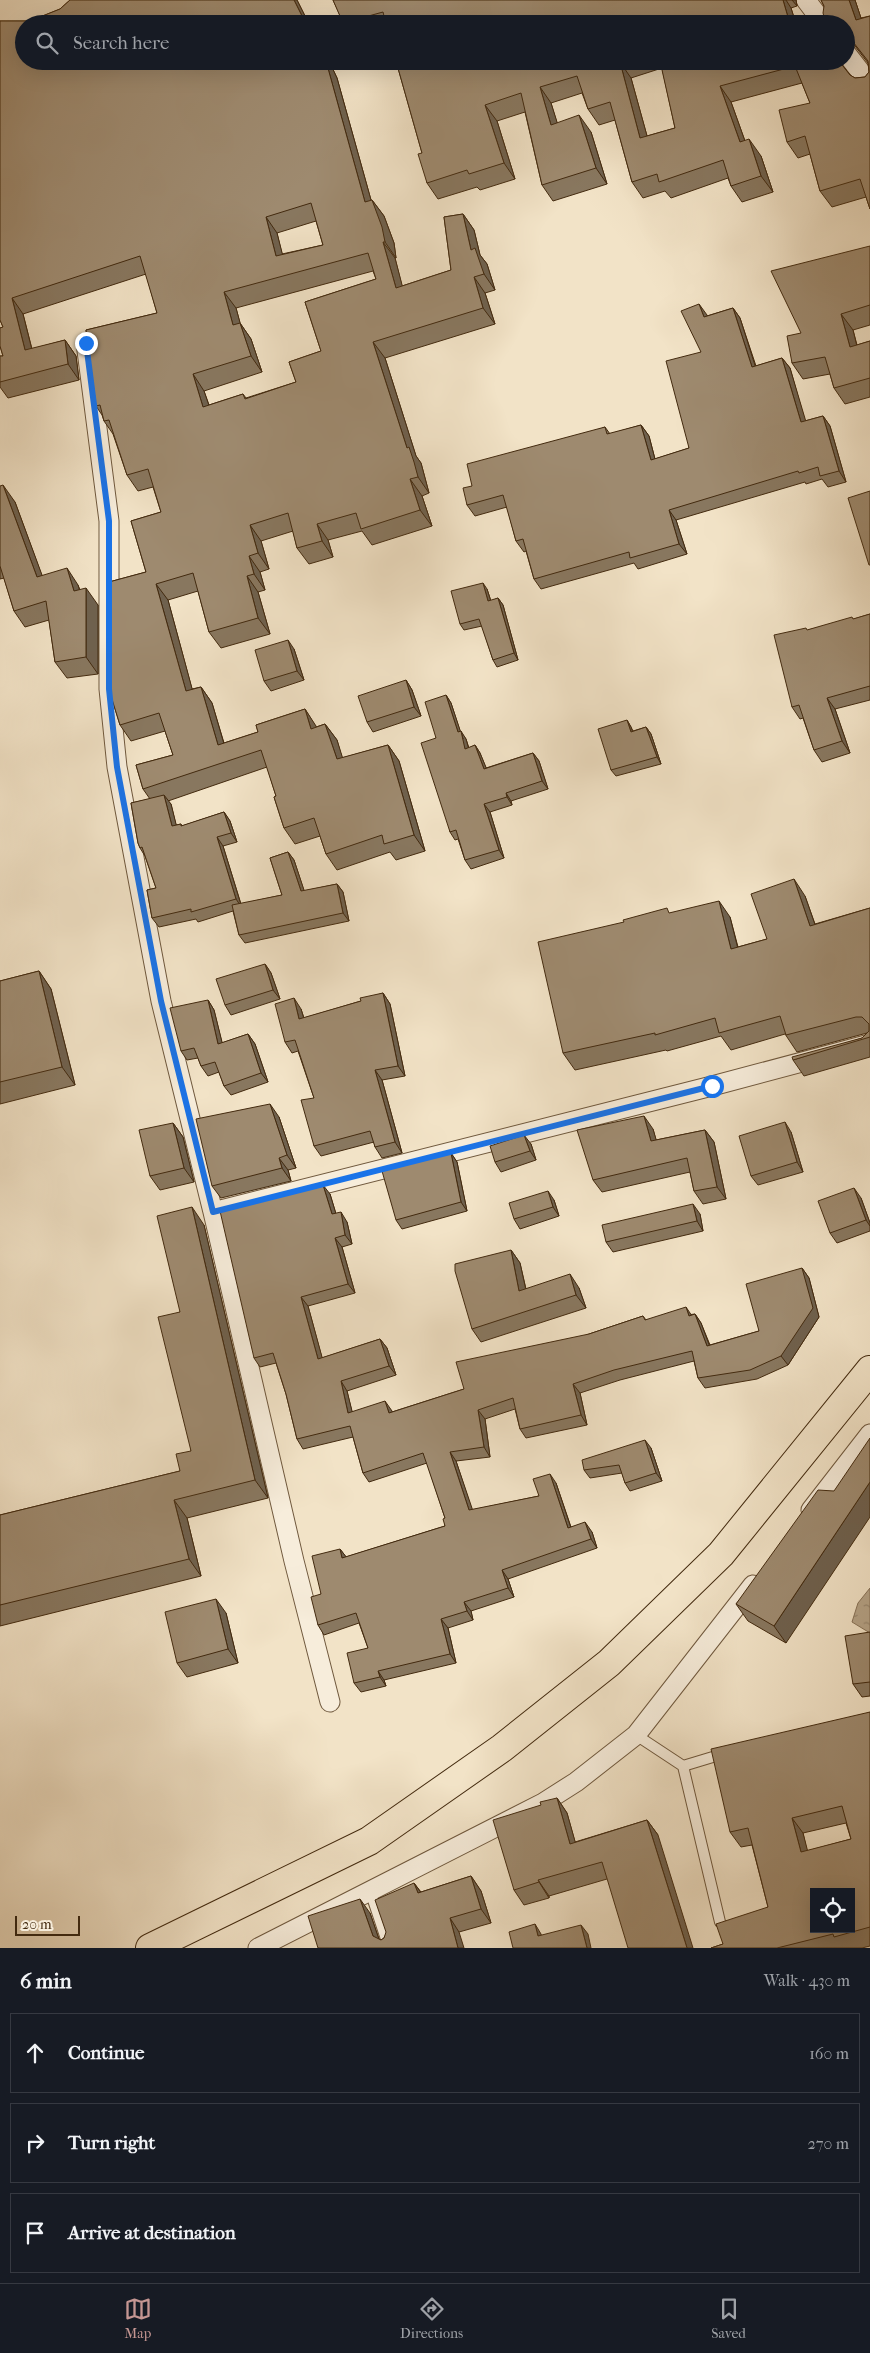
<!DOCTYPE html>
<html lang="en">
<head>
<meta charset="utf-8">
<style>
  :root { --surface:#171b24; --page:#20242c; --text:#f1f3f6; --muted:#9ea1a6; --line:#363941; --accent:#c59692 }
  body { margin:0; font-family:"IM FELL French Canon",serif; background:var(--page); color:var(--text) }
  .controls { position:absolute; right:15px; bottom:15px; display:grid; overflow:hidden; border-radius:0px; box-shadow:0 5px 20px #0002 }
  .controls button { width:45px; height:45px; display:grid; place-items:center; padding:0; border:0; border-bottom:1px solid var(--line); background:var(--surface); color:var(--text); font:25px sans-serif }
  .scale { position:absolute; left:15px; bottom:12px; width:65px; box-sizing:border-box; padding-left:5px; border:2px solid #432a0f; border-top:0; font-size:14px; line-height:18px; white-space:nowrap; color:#432a0f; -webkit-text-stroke:4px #f7eddb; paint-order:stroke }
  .stop { position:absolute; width:15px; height:15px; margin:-11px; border:4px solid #1a73e8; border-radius:50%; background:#fff }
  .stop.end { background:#1a73e8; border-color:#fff; box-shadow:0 1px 5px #0008 }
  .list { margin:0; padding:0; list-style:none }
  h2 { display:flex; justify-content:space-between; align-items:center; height:65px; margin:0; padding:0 20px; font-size:21px }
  h2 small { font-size:16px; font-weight:400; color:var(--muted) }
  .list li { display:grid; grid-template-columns:32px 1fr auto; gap:15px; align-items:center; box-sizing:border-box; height:80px; margin:0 10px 10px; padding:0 10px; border:1px solid var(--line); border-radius:0px }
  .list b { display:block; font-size:19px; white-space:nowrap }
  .list em { font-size:16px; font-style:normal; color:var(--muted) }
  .icon { flex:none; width:28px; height:28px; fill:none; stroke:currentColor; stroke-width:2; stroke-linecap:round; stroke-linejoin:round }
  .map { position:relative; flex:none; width:870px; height:1948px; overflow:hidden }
  .search { position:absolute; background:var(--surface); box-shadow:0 5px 20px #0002; left:15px; right:15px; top:15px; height:55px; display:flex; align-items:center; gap:12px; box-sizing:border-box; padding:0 18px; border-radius:28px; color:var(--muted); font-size:19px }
  .sheet { height:335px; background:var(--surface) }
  nav { display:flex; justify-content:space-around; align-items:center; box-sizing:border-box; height:70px; border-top:1px solid var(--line); background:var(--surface); font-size:14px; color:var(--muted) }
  nav a { display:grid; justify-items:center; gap:2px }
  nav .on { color:var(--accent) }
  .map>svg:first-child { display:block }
  .water { fill:url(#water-ripples); stroke:#887358 }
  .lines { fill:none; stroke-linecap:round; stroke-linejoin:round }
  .service-casing { stroke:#6f583d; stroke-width:12 }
  .minor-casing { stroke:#6f583d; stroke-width:21 }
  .primary-casing { stroke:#432a0f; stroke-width:30 }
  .service { stroke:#f7eddb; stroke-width:10 }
  .minor { stroke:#f7eddb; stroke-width:19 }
  .primary { stroke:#f2e3c7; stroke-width:28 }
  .wall { fill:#88775f; stroke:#432a0f; fill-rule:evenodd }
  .shaded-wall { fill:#6f614e; stroke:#432a0f }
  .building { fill:#9e8a6f; stroke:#432a0f; fill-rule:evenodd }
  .route { stroke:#1a73e8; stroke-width:6 }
</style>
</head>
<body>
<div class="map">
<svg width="870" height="1948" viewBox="0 0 870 1948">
  <defs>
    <pattern id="water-ripples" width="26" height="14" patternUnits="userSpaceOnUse" patternTransform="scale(1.25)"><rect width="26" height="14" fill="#b6a488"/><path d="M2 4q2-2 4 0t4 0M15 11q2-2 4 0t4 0" fill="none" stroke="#96866e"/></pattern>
  </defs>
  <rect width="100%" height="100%" fill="#f2e3c7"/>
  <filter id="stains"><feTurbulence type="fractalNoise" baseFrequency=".004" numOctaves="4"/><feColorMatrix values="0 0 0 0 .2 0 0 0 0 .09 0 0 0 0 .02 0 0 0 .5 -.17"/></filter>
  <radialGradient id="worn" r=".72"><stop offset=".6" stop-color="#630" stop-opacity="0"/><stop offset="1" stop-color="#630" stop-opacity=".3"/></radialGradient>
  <!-- water -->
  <path class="water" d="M870,1588V1633L852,1622L858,1603Z"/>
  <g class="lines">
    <!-- service casing -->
    <g class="service-casing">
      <path id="service" d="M636,1735L683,1766L726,1753
        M683,1766L720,1922
        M370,1891L389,1948"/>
    </g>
    <!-- minor casing -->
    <g class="minor-casing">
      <path id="minor" d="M806,0L824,24
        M846,53L870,84
        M86,343L109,521V689L117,767L161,1001L213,1212L294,1561L330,1702
        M213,1212L712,1086L870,1044
        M811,1510L870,1434
        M258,1948L543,1803L576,1782L636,1735L753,1585"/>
    </g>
    <!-- primary casing -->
    <g class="primary-casing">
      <path id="primary" d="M150,1948L369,1841L502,1748L609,1663L721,1554L870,1370"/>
    </g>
    <!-- service -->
    <use href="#service" class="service"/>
    <!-- minor -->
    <use href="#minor" class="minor"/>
    <!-- primary -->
    <use href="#primary" class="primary"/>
  </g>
  <!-- wall -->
  <path class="wall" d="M70,0H297L309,24H24V61H329L337,78L371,200H372L384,216L394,243L396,258H395L402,286L451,270L444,217L463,214L474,230L480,255L487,264L495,290L485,293L495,324L385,358L416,456L421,463L429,493L422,496L432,526L372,545L362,531L328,540L333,557L309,564L297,548L293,531L261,541L269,569L260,572L265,590L258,592L270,634L221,648L209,632L198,591L168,600L192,689L201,687L212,703L224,743L258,732L256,725L305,709L316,727L325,724L337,740L342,758L388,745L399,761L425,851L396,860L390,852L337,870L326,854L320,836L295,844L284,828L274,797L276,796L267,767L168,801L171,804L176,825L181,824L182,826L224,812L230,821L237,842L223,846L241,904L282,895L270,858L288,852L294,860L304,891L337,884L343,892L349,921L245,943L239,935L233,911L198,922L196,919L159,927L152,918L147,890L156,888L145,856L140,848L138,843L131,803L150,799L143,789L136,765L173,755L165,731L131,741L120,725L111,696L109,672V582L146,572L131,521L161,512L153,487L138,491L127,475L113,434L104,421L102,415L96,406L86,330L157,313L146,274L23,314L32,349L65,340L76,356L79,380L8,398L0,387V356H3L0,346V328L3,327L0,320V21H30L60,9ZM316,221L323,245L282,254L277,233ZM373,271L376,279L305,302L321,351L289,362L296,382L246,398L243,394L209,405L204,391L262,372L251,339L240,323L236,308Z
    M333,0H796L797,6L791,8L796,24H344Z
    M821,0H855L861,18L870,16V209L866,197L832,207L820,191L810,154L798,158L787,142L810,103L802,83L731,102L745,141L761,156L773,192L742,202L731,186L728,178L671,198L665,191L643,198L632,182L615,120L599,125L588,109L582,93L551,103L557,123L591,132L607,184L553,201L542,185L525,112L497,121L515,179L480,190L477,187L438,199L427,183L422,153L396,61H839L850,75L855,78L865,77L869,72L868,63L855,46L846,42V24L824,6ZM662,68L675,128L647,136L631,78Z
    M870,246V325L853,330L857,345L870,341V397L845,404L834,388L830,374L803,379L792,363L801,333Z
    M733,308L740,318L756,366L782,358L790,368L805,421L823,416L830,426L846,482L828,487L822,479L806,484L805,482L676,520L687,554L638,569L634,563L541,589L534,579L526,551L524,552L516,541L507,507L475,516L467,505L472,486L605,427L610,434L641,425L649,436L655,459L689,448L701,352L707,315V316Z
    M0,486L15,502L42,576L78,585L80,590L98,605V674L67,678L55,662L49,620L25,627L14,611L4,578L0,579Z
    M487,589L491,601L498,598L503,605L518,660L497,667L493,660L482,626L464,630L460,624Z
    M870,614V700L835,709L850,753L822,762L814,750L803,718L800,719L792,707L808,630L854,619Z
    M294,649L304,680L271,691L264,681Z
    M406,680L412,690L421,716L373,732L367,722Z
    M446,695L451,703L460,731L466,739L469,748L475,745L480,753L486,768L533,753L539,761L548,789L511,801L512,805L490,812L504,858L471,869L465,860L458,839L455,840L450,832L436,738Z
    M627,720L631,727L633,731L646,727L651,734L661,764L616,776L611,770Z
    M805,896L815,924L870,908V1057L804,1076L793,1060L862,1038L867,1033L797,1052L785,1034L731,1050L721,1036L667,1051L666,1050L575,1070L563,1053L671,913L730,917L738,947L767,939Z
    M265,964L271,973L280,999L231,1015L225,1005Z
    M39,971L51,989L75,1085L0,1104V981Z
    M383,993L390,1004L405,1076L382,1080L402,1153L382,1158L375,1147L374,1142L321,1156L314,1146V1098L298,1051L292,1053L285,1042L301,1009L304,1018L361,1001Z
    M208,1000L214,1010L222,1043L248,1034L255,1044L268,1082L231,1095L224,1086L219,1072L208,1076L201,1066L198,1058L187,1060L181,1051Z
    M279,1117L296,1168L288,1170L291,1181L221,1198L212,1186Z
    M173,1123L183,1137L194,1182L160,1190L150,1176Z
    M653,1129L656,1140L705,1130L714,1142L726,1199L703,1204L694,1191L690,1172L602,1192L593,1180Z
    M791,1132L803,1172L758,1185L751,1176Z
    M531,1144L536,1160L501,1172L495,1162Z
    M451,1153L457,1162L467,1211L402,1229L396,1220Z
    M330,1194L336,1214L347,1222L352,1244L342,1247L355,1293L308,1306L322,1358L380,1339L387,1348L396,1375L347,1391L352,1412L392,1411V1412L464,1389L589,1334L643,1316L646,1320L695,1314L701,1323L710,1345L759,1331L802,1268L809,1278L819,1317L788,1365L757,1379L705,1388L698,1378L694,1361L620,1380L580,1393L587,1425L526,1438L520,1429L515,1409L485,1419L490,1457L456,1461L472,1510L539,1496L556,1483L571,1527L592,1532L597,1548L508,1579L514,1597L471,1611L473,1620L448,1628L456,1663L384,1680L386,1686L361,1692L354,1683L368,1648L359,1623L324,1635L318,1625L321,1594L340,1549L346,1557L445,1526V1518L427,1463L369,1482L363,1473L353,1437L303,1449L297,1439L286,1394L276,1363L260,1367L254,1358Z
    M861,1198L870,1223V1231L837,1243L830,1233Z
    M554,1200L559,1216L520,1229L514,1219Z
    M700,1214L703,1231L613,1252L606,1242Z
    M204,1225L268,1498L187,1518L201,1576L0,1626V1515L180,1471L191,1451L180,1312Z
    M511,1250L520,1263L526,1289L579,1288L586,1308L481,1342L472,1329Z
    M651,1448L662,1481L630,1491L625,1483L622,1473L590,1478L584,1470Z
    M834,1491L786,1643L748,1621L736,1604Z
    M226,1613L238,1663L187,1677L177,1663Z
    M870,1632V1696L862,1697L853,1684Z
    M870,1712V1946L862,1948H711L723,1944L768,1907L752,1845L741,1847L730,1832ZM846,1823L851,1839L807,1851L803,1833Z
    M557,1798L567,1813L575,1842L647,1820L658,1835L607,1879L549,1896V1898L524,1905L514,1890L541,1805Z
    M471,1876L481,1891L491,1923L459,1932L318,1948L370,1913L379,1939L381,1940L384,1938L414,1883L421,1892Z"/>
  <!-- shaded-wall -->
  <path class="shaded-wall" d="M294,0H297L309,24H306Z
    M783,0H786L791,8L796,24H790Z
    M792,0H796L797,6Z
    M849,0H855L867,36L856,20Z
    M326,61H329L337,78L376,218L365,202Z
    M620,62L631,78L652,154L640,138Z
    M720,86L731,102L751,158L740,142Z
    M540,87L551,103L563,141L551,125Z
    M485,105L497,121L515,179L504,163Z
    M579,115L591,132L607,184L596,168Z
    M749,139L761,156L773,192L761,176Z
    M372,200L384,216L394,243L396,258L385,242Z
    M463,214L474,230L480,255L487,264L495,290L484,274L471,250Z
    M266,217L277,233L287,272L276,256Z
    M383,242L395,258L407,304L396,288Z
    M474,277L485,293L495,324L483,308Z
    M224,292L236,308L245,341L233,325Z
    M12,298L23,314L36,366L25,350Z
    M699,304L707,315L711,328L704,317Z
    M733,308L740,318L759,378L752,367Z
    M841,314L853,330L861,363L850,347Z
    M240,323L251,339L262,372L251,356Z
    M65,340L76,356L79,380L68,364Z
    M373,342L385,358L416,456L421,463L429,493L418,477L407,448Z
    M782,358L790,368L809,432L801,422Z
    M193,374L204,391L215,423L203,407Z
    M823,416L830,426L846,482L839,471Z
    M641,425L649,436L658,471L651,460Z
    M410,479L422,496L432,526L420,510Z
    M3,485L15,502L49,594L37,577Z
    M669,510L676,520L687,554L679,544Z
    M317,524L328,540L333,557L322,541Z
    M250,525L261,541L269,569L258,553Z
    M249,556L260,572L265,590L254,574Z
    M67,568L78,585L85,608L74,591Z
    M247,576L258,592L270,634L258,618Z
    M483,583L487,589L493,608L488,601Z
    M156,584L168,600L197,707L186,691Z
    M86,588L98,605V674L86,657Z
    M498,598L503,605L518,660L514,653Z
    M288,640L294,649L304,680L297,671Z
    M406,680L412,690L421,716L414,707Z
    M201,687L212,703L229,761L218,745Z
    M446,695L451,703L463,739L461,731L466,739L471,757L465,749L458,732Z
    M827,698L835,709L850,753L842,741Z
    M305,709L316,726L322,745L311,729Z
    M627,720L631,727L635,739L631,732Z
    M325,724L337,740L348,775L337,759Z
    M646,727L651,734L661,764L657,757Z
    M388,745L399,761L425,851L414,835Z
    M475,745L480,753L490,777L484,769Z
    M533,753L539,761L548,789L542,781Z
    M506,793L511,801L512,805L507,797Z
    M164,795L171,804L179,836L172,826Z
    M484,804L490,812L504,858L499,850Z
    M224,812L230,821L237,842L231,833Z
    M217,837L223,846L242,908L236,899Z
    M288,852L294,860L307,899L301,891Z
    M794,879L805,896L821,942L810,926Z
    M337,884L343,892L349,921L343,913Z
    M719,901L730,917L742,965L731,949Z
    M265,964L271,973L280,999L273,990Z
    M39,971L51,989L75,1085L62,1067Z
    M383,993L390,1004L405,1076L398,1066Z
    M294,998L301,1009L307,1029L299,1019Z
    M208,1000L214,1010L225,1054L218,1044Z
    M248,1034L255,1044L268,1082L261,1073Z
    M375,1070L382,1080L402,1153L395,1142Z
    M270,1104L279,1117L296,1168L287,1155Z
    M644,1116L653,1129L660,1153L651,1141Z
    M785,1122L791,1132L803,1172L797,1162Z
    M173,1123L183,1137L194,1182L184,1168Z
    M705,1130L714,1142L726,1199L717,1187Z
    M524,1135L531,1144L536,1160L530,1151Z
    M451,1153L457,1162L467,1211L461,1202Z
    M279,1158L288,1170L291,1181L282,1168Z
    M323,1185L330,1194L339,1224L332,1214Z
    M854,1188L861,1198L870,1223V1226L866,1220Z
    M548,1191L554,1200L559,1216L553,1207Z
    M693,1204L700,1214L703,1231L697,1221Z
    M192,1207L204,1225L268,1498L255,1480Z
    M341,1212L347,1222L352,1244L345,1235Z
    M335,1238L342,1247L355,1293L348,1284Z
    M511,1250L520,1263L529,1304L519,1291Z
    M802,1268L809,1278L819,1317L788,1365L781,1356Z
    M570,1274L579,1288L586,1308L576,1295Z
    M301,1297L308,1306L325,1368L318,1359Z
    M686,1307L692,1316H689Z
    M695,1314L701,1323L713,1355L707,1346Z
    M380,1339L387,1348L396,1375L389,1366Z
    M341,1381L347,1391L355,1423L348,1413Z
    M573,1384L580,1393L587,1425L581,1415Z
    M385,1401L392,1411L395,1422L389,1413Z
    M478,1410L485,1419L490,1457L484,1447Z
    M645,1440L651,1448L662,1481L656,1473Z
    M450,1452L456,1461L476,1520L469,1510Z
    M550,1474L556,1483L574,1537L568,1528Z
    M870,1482V1517L786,1643L774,1626Z
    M174,1500L187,1518L201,1576L189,1559Z
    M585,1522L592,1532L597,1548L591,1539Z
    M340,1549L347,1558H342Z
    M502,1570L508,1579L514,1597L508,1588Z
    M216,1599L226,1613L238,1663L228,1649Z
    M464,1602L471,1611L473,1620L467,1611Z
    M441,1619L448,1628L456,1663L450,1654Z
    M378,1671L384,1680L386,1686L380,1677Z
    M557,1798L567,1813L580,1859L570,1844Z
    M792,1818L803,1833L812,1868L801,1852Z
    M647,1820L658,1835L693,1948H687Z
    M471,1876L481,1891L491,1923L481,1909Z
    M538,1880L549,1896V1898L539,1882Z
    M414,1883L424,1897L418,1893Z
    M360,1899L370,1913L382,1948L373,1936Z
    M450,1918L459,1932L464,1948H458Z
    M535,1924L541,1934L545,1946L538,1936Z
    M581,1925L588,1934L591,1948H587Z"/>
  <!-- building -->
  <path class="building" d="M70,0H294L306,24H24V61H326L365,202L372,200L382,227L385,242H383L396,288L451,270L444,217L463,214L471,250L475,248L484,274L474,277L483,308L373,342L407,448L409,447L414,462L418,477L410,479L420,510L361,529L356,513L317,524L322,541L297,548L288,513L250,525L258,553L249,556L254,574L247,576L258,618L209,632L193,573L156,584L186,691L201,687L218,745L258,732L256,725L305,709L311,729L325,724L337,759L388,745L414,835L384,844L382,835L326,854L314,818L284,828L274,797L276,796L261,750L143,789L136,765L173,755L159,713L120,725L111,696L109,672V582L146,572L131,521L161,512L148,469L127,475L109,420L104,421L100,405L96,406L86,330L157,313L140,256L12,298L25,350L65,340L68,364L0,382V356H3L0,346V328L3,327L0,320V21H30L60,9ZM311,203L323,245L276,256L266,217ZM368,253L376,279L305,302L321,351L289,362L296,382L245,399L243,394L203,407L193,374L251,356L240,323L233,325L224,292Z
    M333,0H783L790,24H386L383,12L343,23Z
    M821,0H849L856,20L870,16V209L860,179L820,191L805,136L787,142L779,110L810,103L795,66L720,86L740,142L749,139L761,176L731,186L723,160L659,182L657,174L632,182L610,102L588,109L577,76L540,87L551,125L579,115L596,168L542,185L521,93L485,105L504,163L469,174L467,170L427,183L418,154L422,153L396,61H621L620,62L640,138L675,128L660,61H839L850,75L855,78L865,77L869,72L868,61L846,33V24H826L823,13L824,6Z
    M870,246V305L841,314L850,347L870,341V378L834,388L825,357L792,363L787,336L801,333L771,271Z
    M699,304L704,317L733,308L752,367L782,358L801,422L823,416L839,471L820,476L818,467L799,473L798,471L669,510L679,544L630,558L629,552L534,579L523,539L516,541L503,495L467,505L463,488L472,486L467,464L605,427L607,434L641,425L651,460L689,448L666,361L701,352L681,311Z
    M3,485L37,577L67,568L74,591L86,588V657L55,662L46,601L14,611L0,566V486Z
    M870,491V565H869L848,498Z
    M483,583L488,601L498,598L514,653L493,660L479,619L460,624L451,591Z
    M870,614V686L827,698L842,741L814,750L799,705L792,707L774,635L806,628L807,630L852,617L853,619Z
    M288,640L297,671L264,681L255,650Z
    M406,680L414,707L367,722L358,696Z
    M446,695L458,732L461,731L465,749L475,745L484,769L533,753L542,781L506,793L507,797L484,804L499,850L465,860L456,830L450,832L421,743L436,738L425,702Z
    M627,720L631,732L646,727L657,757L611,770L598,729Z
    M164,795L172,826L181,824V826L224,812L231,833L217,837L236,899L191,912V909L152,918L147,890L156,888L142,847L140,848L138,843L131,803Z
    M288,852L301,891L337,884L343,913L239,935L232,905L282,895L270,858Z
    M794,879L810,926L870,908V1037L793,1060L792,1057L862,1038L869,1031V1024L862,1017H856L786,1035L780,1016L719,1033L715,1018L655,1035V1033L563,1053L538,942L624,922L623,920L667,908L669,913L719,901L731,949L767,939L751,894Z
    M265,964L273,990L225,1005L216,979Z
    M39,971L62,1067L0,1082V981Z
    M383,993L398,1066L375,1070L395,1142L375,1147L370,1131L314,1146L301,1100L314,1098L295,1040L285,1042L275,1004L294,998L299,1019L361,1001L360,998Z
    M208,1000L218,1044L248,1034L261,1073L224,1086L215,1062L201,1066L194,1048L181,1051L170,1008Z
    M270,1104L287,1155L279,1158L282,1168L212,1186L196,1119Z
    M644,1116L651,1141L705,1130L717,1187L694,1191L687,1158L593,1180L577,1130Z
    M785,1122L797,1162L751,1176L739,1136Z
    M173,1123L184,1168L150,1176L139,1130Z
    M524,1135L530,1151L495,1162L490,1146Z
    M451,1153L461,1202L396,1220L382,1171Z
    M323,1185L332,1214L341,1212L345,1235L335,1238L348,1284L301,1297L318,1359L380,1339L389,1366L341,1381L348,1413L385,1401L389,1413L464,1389L456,1362L589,1334L643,1316L645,1320L686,1307L689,1316L695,1314L707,1346L759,1331L746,1284L802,1268L813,1308L781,1356L750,1370L698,1378L692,1351L614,1370L573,1384L581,1415L520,1429L513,1398L478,1410L484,1447L450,1452L469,1510L539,1496L533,1479L550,1474L568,1528L585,1522L591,1539L502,1570L508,1588L464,1602L467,1611L441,1619L450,1654L378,1671L380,1677L354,1683L347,1653L368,1648L356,1613L318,1625L311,1597L321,1594L312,1556L340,1549L342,1558L445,1526L443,1519L445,1518L423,1453L363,1473L350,1426L297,1439L286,1394L273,1353L254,1358L220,1211Z
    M854,1188L866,1220L830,1233L818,1201Z
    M548,1191L553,1207L514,1219L509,1203Z
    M693,1204L697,1221L606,1242L602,1225Z
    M192,1207L255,1480L174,1500L189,1559L0,1605V1515L180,1471L176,1454L191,1451L158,1317L180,1312L157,1216Z
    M511,1250L519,1291L570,1274L576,1295L472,1329L455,1271V1264Z
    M870,1438V1482L774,1626L736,1604L818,1490L834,1491Z
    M645,1440L656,1473L625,1483L619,1465L584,1470L582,1460Z
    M216,1599L228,1649L177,1663L165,1612Z
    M870,1632V1682L853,1684L845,1636Z
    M870,1712V1927L834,1937L833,1934L777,1948H711L723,1944L716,1924L768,1907L748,1828L730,1832L711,1749ZM842,1806L851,1839L801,1852L792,1818ZM814,1892H851V1929H814Z
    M557,1798L570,1844L647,1820L687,1948H628L602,1862L538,1880L539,1882L514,1890L493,1820L541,1805L540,1802Z
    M471,1876L481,1909L450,1918L458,1948H318L308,1916L360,1899L373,1936L381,1940L384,1938L386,1932L375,1900L414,1883L418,1893Z
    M535,1924L538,1936L581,1925L587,1948H513L509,1932Z"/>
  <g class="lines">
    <!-- route -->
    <path class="route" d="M86,343L109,521V689L117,767L161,1001L213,1212L712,1086"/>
  </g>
  <rect width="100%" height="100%" filter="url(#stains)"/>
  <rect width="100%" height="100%" fill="url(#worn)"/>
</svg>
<div class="controls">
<button><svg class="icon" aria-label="locate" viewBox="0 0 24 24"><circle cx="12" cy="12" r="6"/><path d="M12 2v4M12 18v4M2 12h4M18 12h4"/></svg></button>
</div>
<div class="scale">20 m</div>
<div class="stop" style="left:712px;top:1086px"></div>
<div class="stop end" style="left:86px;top:343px"></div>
<div class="search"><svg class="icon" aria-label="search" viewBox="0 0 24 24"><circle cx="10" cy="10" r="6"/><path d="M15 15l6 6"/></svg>Search here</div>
</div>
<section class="sheet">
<h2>6 min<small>Walk · 430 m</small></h2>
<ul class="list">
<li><svg class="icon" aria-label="ahead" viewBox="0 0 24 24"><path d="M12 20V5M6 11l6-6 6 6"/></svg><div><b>Continue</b></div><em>160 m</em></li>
<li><svg class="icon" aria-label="right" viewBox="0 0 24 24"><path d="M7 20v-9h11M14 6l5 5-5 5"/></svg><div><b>Turn right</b></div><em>270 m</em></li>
<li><svg class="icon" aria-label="arrive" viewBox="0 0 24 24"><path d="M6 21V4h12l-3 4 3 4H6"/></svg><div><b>Arrive at destination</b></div></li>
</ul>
</section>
<nav>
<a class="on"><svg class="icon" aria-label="map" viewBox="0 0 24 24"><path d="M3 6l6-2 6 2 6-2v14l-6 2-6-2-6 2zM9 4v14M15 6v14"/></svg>Map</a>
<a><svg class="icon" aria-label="directions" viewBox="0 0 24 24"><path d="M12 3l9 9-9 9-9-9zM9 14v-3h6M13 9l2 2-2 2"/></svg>Directions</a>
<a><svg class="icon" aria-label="saved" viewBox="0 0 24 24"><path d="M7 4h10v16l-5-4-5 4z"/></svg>Saved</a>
</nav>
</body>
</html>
